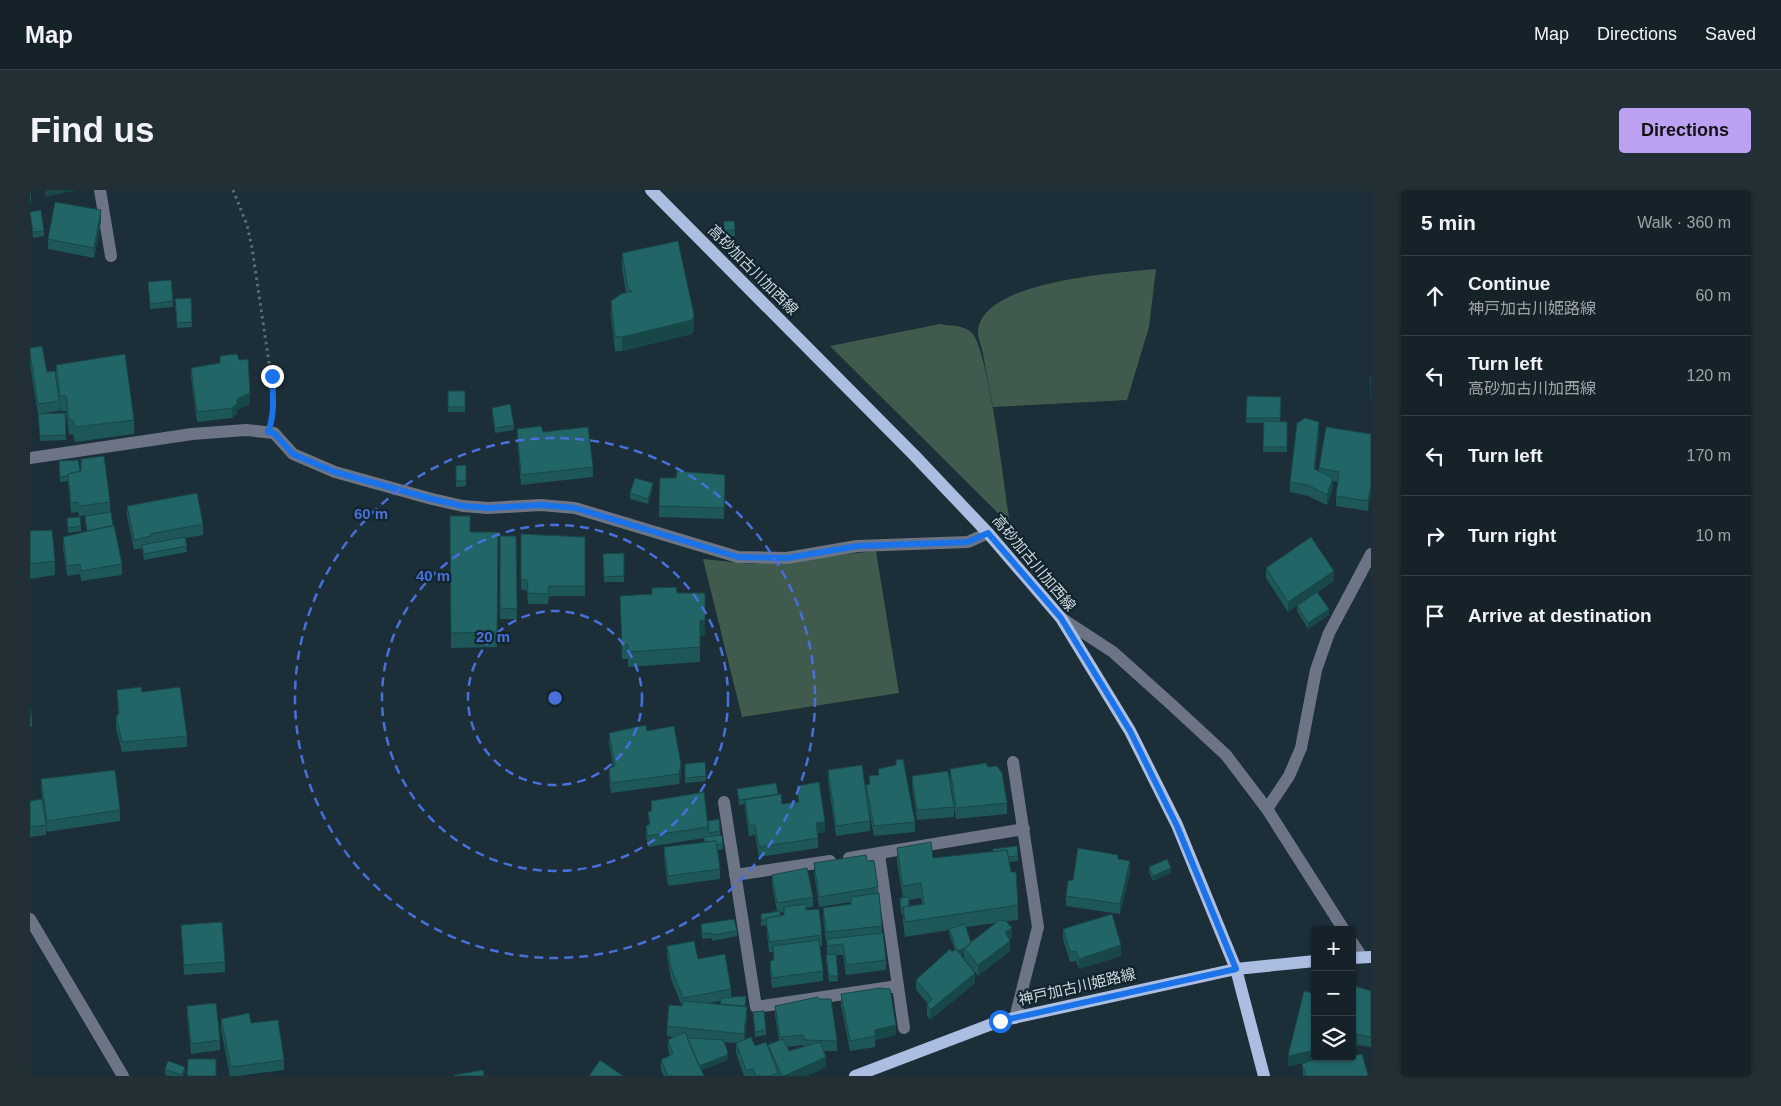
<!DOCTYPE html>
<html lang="en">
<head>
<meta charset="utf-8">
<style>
  :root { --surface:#152229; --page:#222f35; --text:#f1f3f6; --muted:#9da4a8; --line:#343f46; --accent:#bca0f2 }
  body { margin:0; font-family:Arial,"Noto Sans JP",sans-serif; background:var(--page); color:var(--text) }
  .controls { position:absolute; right:15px; bottom:15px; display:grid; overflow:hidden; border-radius:5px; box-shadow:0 1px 4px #0004 }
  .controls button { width:45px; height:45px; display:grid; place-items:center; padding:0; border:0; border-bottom:1px solid var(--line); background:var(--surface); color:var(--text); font:25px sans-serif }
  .stop { position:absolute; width:15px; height:15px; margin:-11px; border:4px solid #1a73e8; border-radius:50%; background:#fff }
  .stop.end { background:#1a73e8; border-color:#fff; box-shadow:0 1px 5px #0008 }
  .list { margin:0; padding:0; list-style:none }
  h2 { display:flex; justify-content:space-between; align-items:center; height:65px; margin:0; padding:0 20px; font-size:21px }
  h2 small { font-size:16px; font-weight:400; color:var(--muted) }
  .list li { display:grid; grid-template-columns:32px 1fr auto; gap:15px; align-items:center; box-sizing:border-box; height:80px; padding:0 20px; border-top:1px solid var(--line) }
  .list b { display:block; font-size:19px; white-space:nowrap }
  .list p { margin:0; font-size:16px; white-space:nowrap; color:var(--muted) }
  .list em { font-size:16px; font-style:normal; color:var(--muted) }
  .icon { flex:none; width:28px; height:28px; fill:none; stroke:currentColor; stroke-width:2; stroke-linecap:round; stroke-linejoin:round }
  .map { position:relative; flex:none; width:1341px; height:886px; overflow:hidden; border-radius:5px }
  header { display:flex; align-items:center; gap:30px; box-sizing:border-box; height:70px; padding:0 25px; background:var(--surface); border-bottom:1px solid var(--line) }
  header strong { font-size:24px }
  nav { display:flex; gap:28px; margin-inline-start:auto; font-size:18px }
  .intro { display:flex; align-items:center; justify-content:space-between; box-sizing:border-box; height:120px; padding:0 30px }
  h1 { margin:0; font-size:35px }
  .button { padding:12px 22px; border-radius:5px; background:var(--accent); color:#111; font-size:18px; font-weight:700 }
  main { display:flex; gap:30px; padding:0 30px }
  aside { flex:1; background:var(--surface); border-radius:5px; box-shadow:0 1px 4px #0004 }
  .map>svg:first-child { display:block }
  .green { fill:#405b4d }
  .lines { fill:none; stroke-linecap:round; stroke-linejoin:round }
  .path { stroke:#5d6d75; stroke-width:3; stroke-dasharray:2.5 4; stroke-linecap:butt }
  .minor { stroke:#6c7486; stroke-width:12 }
  .major { stroke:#acbde2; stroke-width:12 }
  .wall { fill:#1d5758; fill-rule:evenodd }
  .shaded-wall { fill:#184747 }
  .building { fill:#226566; stroke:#184747 }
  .route { stroke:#1a73e8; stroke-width:6 }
  .ring { fill:none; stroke:#4970da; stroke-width:2.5; stroke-dasharray:9 6 }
  .labels { text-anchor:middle; stroke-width:4.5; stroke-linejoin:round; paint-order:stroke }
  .street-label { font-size:15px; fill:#cdd8de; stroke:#12242d }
  .centre { fill:#4970da; stroke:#12242d; stroke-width:2.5 }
  .ring-label { font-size:15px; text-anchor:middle; font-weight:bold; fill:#4970da; stroke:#12242d; stroke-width:4.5; stroke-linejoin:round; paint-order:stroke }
</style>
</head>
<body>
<header>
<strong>Map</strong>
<nav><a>Map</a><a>Directions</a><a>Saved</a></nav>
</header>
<div class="intro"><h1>Find us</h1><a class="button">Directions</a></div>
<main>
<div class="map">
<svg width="1341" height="886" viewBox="0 0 1341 886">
  <rect width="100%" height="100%" fill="#1c2e37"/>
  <!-- green -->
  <path class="green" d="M1126,79L1119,137L1097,210L963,217C960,199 956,182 953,164C952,157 948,149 948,142C950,90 1089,83 1126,79Z
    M910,134C919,136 935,135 942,143C959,161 975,302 980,335L800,156Z
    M846,361L869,503L712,527L673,369L721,374Z"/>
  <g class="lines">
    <!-- path -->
    <path class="path" d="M203,0L217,35L222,58L241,186L243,222"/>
    <!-- minor -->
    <path class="minor" d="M70,0L81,66
      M0,268L162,244L216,240L244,243L263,264L305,282L402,309L433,316L458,318L511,315L545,318L708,367L757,368L827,356L938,352L958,343
      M1031,428L1083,462L1142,515L1196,565L1237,619
      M983,572L1008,737L985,828
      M694,612L726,817L868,796
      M849,664L874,838
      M819,668L994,639
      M705,685L800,671
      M0,729L93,886
      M1314,740L1237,619L1259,586L1271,558L1286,480L1299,443L1341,364
      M1322,752L1332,767"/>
    <!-- major -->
    <path class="major" d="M621,0L884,265L958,343L1031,428L1100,541L1147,635L1206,779L1234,886
      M1322,768L1341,767
      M825,886L970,831L1206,779L1285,771"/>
  </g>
  <!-- wall -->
  <path class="wall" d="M0,0L1,3V13H0Z
    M0,22L14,41V46L3,48Z
    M71,31L64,68L18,59V49Z
    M694,31H704L705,46L694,45Z
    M592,63L664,140L662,144L592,161H585L581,126V111L596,103L592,78Z
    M118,92L143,111V117L120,119Z
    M161,108L162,137L147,138L145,114Z
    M0,158L17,182L26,188V175L104,230V244L45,252L43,244L39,245L36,221H30L29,215V221L14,223H35L36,250L10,251L8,224L0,175Z
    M161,178L220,214L207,220V224L202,228L167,232L161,188Z
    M418,201H435V222H418Z
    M1217,206L1251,207L1250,232H1257V262H1233L1234,233H1216Z
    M462,218L484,235V240L465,243L462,223Z
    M487,239L513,242L563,277V287L491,295L487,249Z
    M1289,242L1285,280L1289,282V278L1341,244L1338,321L1306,316V306L1308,292L1303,291V298L1297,315L1278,306L1260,302V292Z
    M51,269L80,312V322L92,374V385L51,391L50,384L37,386L33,357V347L57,341L55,332V326L70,324L49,326L48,322L41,323L38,291L30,292L29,271L50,281H51Z
    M436,275V296L426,297V276Z
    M695,285L694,329L629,327V316L646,288Z
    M623,298L618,314L600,309V303Z
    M97,316L173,334V345L155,348L157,362L114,370L112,358L104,360L97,326Z
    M420,326L440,342H468L467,457L421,458Z
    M37,328L51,336V341L38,343Z
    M0,341L25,371V385L0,389Z
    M491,344L555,347V406H519L518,414H498L497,401L491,399Z
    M470,346H486L487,429H470Z
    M594,363V392H574L573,364Z
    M1236,378L1304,391L1287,403L1299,425L1278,439L1267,421V416L1258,422L1236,388Z
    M647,403L675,445L670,446V472L598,477V469H592L590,406Z
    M87,500L112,502L157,546V557L92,562L86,538V527L88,525Z
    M0,517L2,527V537H0Z
    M617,541L651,585L649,594L581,603L579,589V579L583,577L579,553V543Z
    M866,570L885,632V642L844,646L838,616L840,631V641L806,646L798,591V580L836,603V595L839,594V586L848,585L866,575Z
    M655,574L676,586V591L655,593Z
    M958,577L977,613V624L926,629L920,589V579Z
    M882,586L924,617V627L887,630L882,596Z
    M11,589L90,620V631L17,642L11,599Z
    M746,593L748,604L752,614L768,612L767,596L795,642L788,643V658L729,667L725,645L719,646L715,620V614L709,615L707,599Z
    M0,611L16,635V645L0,647Z
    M621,611L690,641V646L693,654V659L688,660L690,679V689L638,696L634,667V657L674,652V648L618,657L616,646V636L619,634L618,622L621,621Z
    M867,658L903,668L988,666V671L979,672L988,715V730L977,731L982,748L980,749V761L948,786L934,768V764L930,765L945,793L900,830L897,825V815L898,814L886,800V790L925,760L919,744V740L875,747L873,732V724H871L870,708H873L867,672ZM891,708L892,714L879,716V710ZM966,733L941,753L936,737Z
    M1088,669L1100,682L1090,724L1036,716V706L1043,690Z
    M837,671L848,697V703L852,736V743L856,770V780L816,785L813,765H806L808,791L799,792L796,770V765H797V752H796L793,728V718L821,714V712L789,717L784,683V673Z
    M1119,677L1141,683L1123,691L1119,682Z
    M742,685L783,707V717L776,718V720L792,745V756H790L793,781V791L742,798L740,781V771L744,770L743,762H739L736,735L731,736V724L747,721L742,695ZM754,722V725L750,726V723Z
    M671,734L707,741V746L682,751V748L672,749Z
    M151,735L195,772V782L154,785Z
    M1033,739L1091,766L1049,779L1046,771L1040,772L1033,749Z
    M637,756L668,769L701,799V807L716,811L715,816L717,827L715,849L725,856L738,859V855L749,850L745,826V816L807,851V861H793L796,877L777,886H714L706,863V853L694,852L698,867L697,870L671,880L674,886H634L631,880V870L640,866L638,860V850L644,847L637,846V836L652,816L641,789L637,766ZM690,811V814L679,813ZM773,855L774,856L759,861L757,857Z
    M1322,795L1341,801V857L1327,855L1323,864H1322Z
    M811,804L866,845L845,850V857L820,861L811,815Z
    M157,816L190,850V860L161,864L157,826Z
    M723,822L736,840V845L725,847Z
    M191,829L221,833L254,870V880L207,886H200L191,839Z
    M1285,867L1338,886H1273L1272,874L1279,872L1258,876Z
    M135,879L155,882L153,886H139L135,885Z"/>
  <!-- shaded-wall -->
  <path class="shaded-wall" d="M15,0H48L15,7Z
    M71,20V31L64,68V58Z
    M664,125V140L662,144L592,161V147Z
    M220,203V214L207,220V224L202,228V218L207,209Z
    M1289,232V242L1284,289V279Z
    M1303,288V298L1297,315V305Z
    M623,293V298L618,314V309Z
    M1341,294V304L1338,321V311Z
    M1304,381V391L1258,422V412Z
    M1299,419V425L1278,439V433Z
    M675,430V445L670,446V431Z
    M651,574V585L649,594V584Z
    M795,632V642L786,644V633Z
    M1100,671V682L1090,724V714Z
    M1141,678V683L1123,691V686Z
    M982,738V748L975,752V742Z
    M980,751V761L948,786V775Z
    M1091,755V766L1049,779V769Z
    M934,759V764L927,766V761Z
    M945,783V793L900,830V820Z
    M717,817V827L714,854V844Z
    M866,835V845L845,850V840Z
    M1327,844V855L1323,864V854Z
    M1285,860V867H1290L1289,869L1258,876V866Z
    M698,862V867L697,870L669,881V876Z
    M796,867V877L777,886H754Z
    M155,877V882L153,886H152Z"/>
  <!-- building -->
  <path class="building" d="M25,12L71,20L64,58L18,49Z
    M11,20L14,41L3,42L0,22Z
    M694,31H704L705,40H694Z
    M648,51L664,125L662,130L592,147L585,146L581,111L591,104L602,101L598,100L592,63Z
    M141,90L143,111L120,114L118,92Z
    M161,108L162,132L147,133L145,109Z
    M12,156L17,182L25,181L29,211L8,214L0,164V158Z
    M95,164L104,230L45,237L43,230H39L36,206H30L26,175Z
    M207,164L209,170L218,169L220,203L207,209V214L202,218L167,222L161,178L190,173V166Z
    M1340,188H1341V208Z
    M418,201H435V217H418Z
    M1217,206L1251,207L1250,228H1216Z
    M480,214L484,235L465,238L462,218Z
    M35,223L36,245L10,246L8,224Z
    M1275,228L1289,232L1284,279L1303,288L1297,305L1278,295L1260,292L1267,233Z
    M1234,231L1257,232V257H1233Z
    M511,236L513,242L558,237L563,277L491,285L487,239Z
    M1296,237L1341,244V294L1338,311L1306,306L1309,282L1289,278Z
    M74,266L80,312L49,316L48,312L41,313L38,284L51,281V269Z
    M48,270L50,281L38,284V286L30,287L29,271Z
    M436,275V291H426V276Z
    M647,281L695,285L694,318L629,316L630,288H646Z
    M605,288L623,293L618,309L600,303Z
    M167,303L173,334L120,344L121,346L104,350L97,316Z
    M81,322L83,336L57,341L55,326Z
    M420,326H440V342H468L467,442L421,443Z
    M50,327L51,336L38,338L37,328Z
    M84,335L92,374L51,381L50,374L37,376L33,347Z
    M22,340L25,371L0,374V341Z
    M491,344L555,347V396H519L518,404L498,403L497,390L491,389Z
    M470,346H486L487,419L470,418Z
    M155,347L157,356L114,364L112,355Z
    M1281,347L1304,381L1258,412L1236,378Z
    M594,363V386L574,387L573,364Z
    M646,397L647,403H675V430L670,431V457L598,462V455L592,454L590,406L622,404V398Z
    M1287,402L1299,419L1278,433L1267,416Z
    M111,497L112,502L150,497L157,546L92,552L86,527L89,523L87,500Z
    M0,517L2,527H0Z
    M616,535L617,541L644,536L651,574L649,584L581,593L579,579L585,576L579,543Z
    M873,569L885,632L844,636L836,595L840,594L839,586L849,585L848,579L866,575V570Z
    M675,572L676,586L655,588V574Z
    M956,573L958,577L967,576L972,583L977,613L926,618L920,579Z
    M832,575L840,631L806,636L798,580Z
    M85,580L90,620L17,631L11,589Z
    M918,581L924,617L887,620L882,586Z
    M789,592L795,632L786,633L788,648L729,657L725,635L719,636L715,610L751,604L752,614L769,612L767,596Z
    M746,593L748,604L709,610L707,599Z
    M674,602L678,637L618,646L616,636L620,634L618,622L622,621L621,611Z
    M12,609L16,635L0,637V611Z
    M689,629L690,641L679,643L678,631Z
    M692,645L693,654L687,655L686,651L674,652V647Z
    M686,651L690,679L638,686L634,657Z
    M901,652L903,668L977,660L981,682H986L988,715L875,732L873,717L894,714L891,693L873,696L867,658Z
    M987,656L988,666L978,667L977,660L963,662V659Z
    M1048,658L1088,665V669L1100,671L1090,714L1036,706L1038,691L1043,690Z
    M836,665L837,671H844L848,697L789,707L784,673Z
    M1137,669L1141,678L1123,686L1119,677Z
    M777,678L783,707L747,713L742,685Z
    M849,703L852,736L796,742L793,718L821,714V707Z
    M879,707V716L873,717V719H871L870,708Z
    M776,714V720L789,719L792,745L739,752L736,728L754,725V717Z
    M750,721V726L736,728L737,730H731V724Z
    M1082,724L1091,755L1049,769L1046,761L1040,762L1033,739Z
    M704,729L707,741L682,745V743L672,744L671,734Z
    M969,730L976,731L982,738L975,742L980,751L948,775L934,758Z
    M192,732L195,772L154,775L151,735Z
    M935,734L941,753L935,758L927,761L919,739Z
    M853,743L856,770L816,775L813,754L797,756V749Z
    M789,750L793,781L742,788L740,771L744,770L743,756Z
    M664,751L668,769L695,764L701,799L653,808L641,778L637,756Z
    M920,759L922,762L926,759L945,783L900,820L897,815L902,809L886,790Z
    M806,764L808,786H799L796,765Z
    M1322,795L1341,801V847L1327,844L1323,854H1322Z
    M850,798L860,799L866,835L845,840V846L820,851L811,804Z
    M1274,801L1285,804V860L1258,866Z
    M716,806L715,816L690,814L691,808Z
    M788,807L789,809H801L807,851L775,850L773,845L750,847L745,816Z
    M654,811L717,817L714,844L637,836L639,815L652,816Z
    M186,813L190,850L161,854L157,816Z
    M734,821L736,840L725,842L723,822Z
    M219,823L221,833L248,830L254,870L201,877L191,829Z
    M655,842L674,886H638L631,870L643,864L638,850Z
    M721,847L725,856L736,852L748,883L741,886H726L723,879L716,880L706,853Z
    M657,848L693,850L698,862L697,865L669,876Z
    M753,849L759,861L790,852L796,867L754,886H752L738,855Z
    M1332,864L1338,885L1336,886H1276L1272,874L1290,867H1322V866Z
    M158,869H186V886H157Z
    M570,870L593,886H559Z
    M138,871L155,877L152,885L135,879Z
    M453,880L454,886H425L424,885Z"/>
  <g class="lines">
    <!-- route -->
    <path class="route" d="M242,186C243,206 245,224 238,242L244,243L263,264L305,282L402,309L433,316L458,318L511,315L545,318L708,367L757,368L828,356L938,352L958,343L1031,428L1100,541L1147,636L1206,779L970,831"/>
  </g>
  <!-- distance rings -->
  <g class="ring">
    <circle cx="525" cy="508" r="87"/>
    <circle cx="525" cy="508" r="173"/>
    <circle cx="525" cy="508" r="260"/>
  </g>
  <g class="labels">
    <!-- street labels -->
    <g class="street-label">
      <text transform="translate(723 80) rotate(45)" y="5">高砂加古川加西線</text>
      <text transform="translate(1004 373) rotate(50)" y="5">高砂加古川加西線</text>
      <text transform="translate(1047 797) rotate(-13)" y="5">神戸加古川姫路線</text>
    </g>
  </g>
  <circle cx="525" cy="508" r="8" class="centre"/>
  <g class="ring-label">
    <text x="341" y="329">60 m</text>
    <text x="403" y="391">40 m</text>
    <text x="463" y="452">20 m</text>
  </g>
</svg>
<div class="controls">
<button>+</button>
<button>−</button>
<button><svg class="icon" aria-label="layers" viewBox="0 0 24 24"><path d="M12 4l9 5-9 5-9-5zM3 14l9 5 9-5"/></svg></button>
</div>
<div class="stop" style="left:970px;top:831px"></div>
<div class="stop end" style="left:242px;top:186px"></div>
</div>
<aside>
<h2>5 min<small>Walk · 360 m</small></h2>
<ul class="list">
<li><svg class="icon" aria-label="ahead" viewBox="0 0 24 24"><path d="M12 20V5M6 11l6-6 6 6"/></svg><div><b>Continue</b><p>神戸加古川姫路線</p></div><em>60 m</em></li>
<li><svg class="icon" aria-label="left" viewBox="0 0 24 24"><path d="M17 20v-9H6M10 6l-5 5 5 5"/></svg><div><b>Turn left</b><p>高砂加古川加西線</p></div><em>120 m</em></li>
<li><svg class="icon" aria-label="left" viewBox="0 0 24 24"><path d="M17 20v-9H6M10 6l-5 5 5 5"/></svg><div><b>Turn left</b></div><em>170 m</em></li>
<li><svg class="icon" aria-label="right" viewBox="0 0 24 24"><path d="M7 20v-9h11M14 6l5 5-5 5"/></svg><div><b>Turn right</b></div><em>10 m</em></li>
<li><svg class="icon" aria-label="arrive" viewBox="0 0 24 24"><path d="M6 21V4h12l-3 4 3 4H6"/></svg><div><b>Arrive at destination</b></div></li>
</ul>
</aside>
</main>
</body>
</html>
